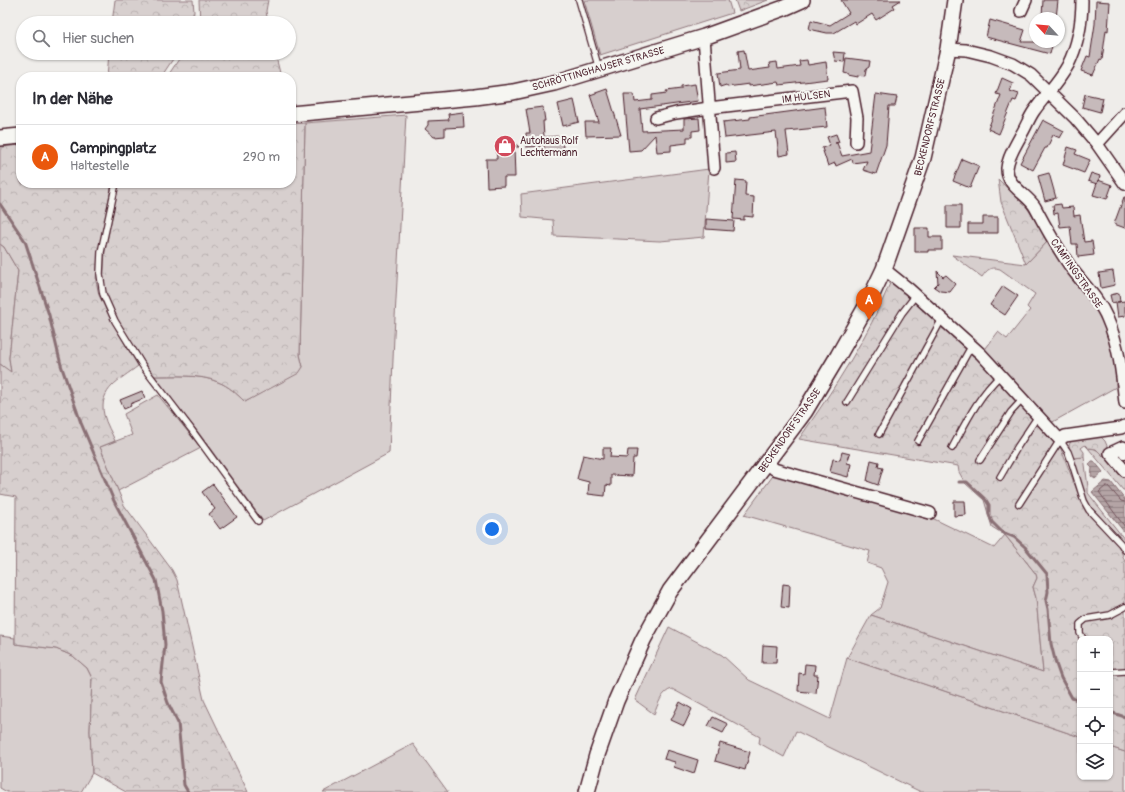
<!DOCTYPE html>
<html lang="de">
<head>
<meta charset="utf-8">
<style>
  :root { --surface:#fff; --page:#f2f2f3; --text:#2b2b33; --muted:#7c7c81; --line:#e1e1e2; --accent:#ea580c }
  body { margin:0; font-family:Pangolin,sans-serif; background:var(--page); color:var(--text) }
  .controls { position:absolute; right:12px; bottom:12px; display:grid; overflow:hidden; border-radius:8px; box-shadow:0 1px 3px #0004 }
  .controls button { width:36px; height:36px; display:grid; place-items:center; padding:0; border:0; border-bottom:1px solid var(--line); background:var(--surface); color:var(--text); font:20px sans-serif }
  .compass { position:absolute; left:1029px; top:12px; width:36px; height:36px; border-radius:50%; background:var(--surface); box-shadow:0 1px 3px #0004; rotate:296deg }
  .you { position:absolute; left:492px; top:529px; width:14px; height:14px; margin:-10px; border:3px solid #fff; border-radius:50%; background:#1a73e8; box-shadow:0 0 0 6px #1a73e833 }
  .badge { display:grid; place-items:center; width:26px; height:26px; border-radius:50%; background:var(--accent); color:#fff; font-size:13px; font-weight:700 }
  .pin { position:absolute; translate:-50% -33px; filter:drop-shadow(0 1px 2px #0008) }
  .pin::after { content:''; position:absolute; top:21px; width:14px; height:12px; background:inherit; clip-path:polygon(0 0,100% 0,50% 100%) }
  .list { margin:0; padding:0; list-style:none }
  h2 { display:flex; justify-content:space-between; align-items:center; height:52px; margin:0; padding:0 16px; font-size:17px }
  h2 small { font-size:13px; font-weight:400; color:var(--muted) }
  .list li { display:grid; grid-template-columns:26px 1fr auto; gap:12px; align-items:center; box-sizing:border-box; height:64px; padding:0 16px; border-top:1px solid var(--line) }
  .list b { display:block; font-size:15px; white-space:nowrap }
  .list p { margin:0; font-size:13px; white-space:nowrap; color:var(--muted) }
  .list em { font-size:13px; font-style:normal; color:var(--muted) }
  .icon { flex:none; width:22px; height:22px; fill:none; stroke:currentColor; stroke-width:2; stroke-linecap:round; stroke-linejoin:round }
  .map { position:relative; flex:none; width:1125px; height:792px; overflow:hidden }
  .search { position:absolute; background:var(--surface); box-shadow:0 1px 3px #0004; left:16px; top:16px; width:280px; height:44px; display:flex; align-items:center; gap:10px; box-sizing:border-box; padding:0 14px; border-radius:22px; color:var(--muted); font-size:15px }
  .panel { position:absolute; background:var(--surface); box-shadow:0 1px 3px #0004; left:16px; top:72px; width:280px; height:116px; border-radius:16px }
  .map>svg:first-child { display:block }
  .green { fill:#d7cfce; stroke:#90777c }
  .forest { fill:url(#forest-crowns); stroke:#90777c }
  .water { fill:url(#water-rules); stroke:#8a6f74 }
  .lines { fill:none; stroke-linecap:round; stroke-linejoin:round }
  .shore { stroke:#74545c; stroke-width:1 }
  .stream { stroke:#8a6f74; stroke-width:3 }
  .building { fill:#c6babb; stroke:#4a1f2b }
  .lane-casing { stroke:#4a1f2b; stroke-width:8 }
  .street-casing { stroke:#4a1f2b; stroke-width:14 }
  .secondary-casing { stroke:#4a1f2b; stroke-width:18 }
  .lane { stroke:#f6f6f2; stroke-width:5.5 }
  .street { stroke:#f6f6f2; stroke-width:11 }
  .secondary { stroke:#f6f6f2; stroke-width:15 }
  .labels { text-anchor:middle; stroke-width:4; stroke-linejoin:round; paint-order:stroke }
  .street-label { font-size:10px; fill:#4a1f2b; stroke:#f6f6f2 }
  .poi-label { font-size:10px; fill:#4a1f2b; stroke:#f6f6f2; text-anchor:start }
</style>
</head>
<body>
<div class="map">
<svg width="1125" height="792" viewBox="0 0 1125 792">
  <defs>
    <pattern id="forest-crowns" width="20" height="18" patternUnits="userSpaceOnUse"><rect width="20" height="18" fill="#d7cfce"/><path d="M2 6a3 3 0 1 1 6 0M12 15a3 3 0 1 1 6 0" fill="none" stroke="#bab1b1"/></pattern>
    <pattern id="water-rules" width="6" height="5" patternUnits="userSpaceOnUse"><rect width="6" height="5" fill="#b4a4a5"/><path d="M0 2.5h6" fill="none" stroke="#948587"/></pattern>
  </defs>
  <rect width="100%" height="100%" fill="#efedea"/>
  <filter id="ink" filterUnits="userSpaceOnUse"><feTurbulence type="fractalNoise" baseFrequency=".025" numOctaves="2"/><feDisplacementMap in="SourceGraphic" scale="8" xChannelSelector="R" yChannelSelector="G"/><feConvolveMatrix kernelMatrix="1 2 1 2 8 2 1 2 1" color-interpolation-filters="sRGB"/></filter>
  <g filter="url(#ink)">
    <!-- green -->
    <path class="green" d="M584,0H728L732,13L600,55Z
      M406,115L394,336L389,453L263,521L198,432L153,376C172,376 200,374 218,382C229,386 237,394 245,402L303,367L300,355L305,123Z
      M709,169L704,237L660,241L554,236L553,220L522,217L521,194Z
      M1048,241C1083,288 1118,325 1116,387L1049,424L983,352L998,332L1007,339L1030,310L1027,307L1035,294L1000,269C990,266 987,270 982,277L952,255L1026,264Z
      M0,244L4,247L18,271L9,358L11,373L0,364Z
      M158,395L201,448L118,491L100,447L132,435L124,414Z
      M1088,448H1093L1100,452L1110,454L1125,473V490H1123Z
      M1084,457L1088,487V493L1125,540V544L1089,505L1086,500L1073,458Z
      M775,473L930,517L994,548L1005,535L1036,574L1037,578L1033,587L1036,598L1043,672L871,615L880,608L888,582L881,568L867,563L870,551L744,515Z
      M669,627L722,655L749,680L830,719L847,658L1080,737V777H1110V747L1125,752V792H921L796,731L784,757L759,743L760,737L672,689C661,692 658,705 654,714L635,700Z
      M0,636L15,638V644L56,649L73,656L87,668L92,678L90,731L92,773L81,792H7L0,788Z
      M413,744L448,792H323Z"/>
    <!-- forest -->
    <path class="forest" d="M115,0H193L194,12L192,23H112Z
      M199,0H268L266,11L268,23H200Z
      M735,0H768L739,11Z
      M109,53H177L161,77H107Z
      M183,53H275L281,77H167Z
      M305,123L300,355L303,367L299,373L245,402C237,394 229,386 218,382C201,374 172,376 153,376L118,320L106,293L103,282L105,251L119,183H291V124Z
      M21,145V183H112L98,253L96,281L99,295L112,322L138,366C120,380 98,389 104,415C106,424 112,433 115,441L100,447L124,505L172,570L177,580L204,700L248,792H126L92,773L90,731L92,678L87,668L73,656L56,649L15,644L16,497L0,494V364L11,372L9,358L18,271L4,247L0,244V147Z
      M998,179L1026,206L1048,241L1026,264L1001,202Z
      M891,281L980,355L1059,444L1080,498L1086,510L1112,536L1120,548L1125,562V752L1110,747V639H1080V737L847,658L871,615L1043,672L1036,598L1033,587L1037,578L1036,574L1005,535L992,527L984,500L965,483L959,472L958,466L799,439C834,389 868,337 891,281Z
      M1100,436L1105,441L1110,453L1103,456L1096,449L1088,448L1085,445L1081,448L1084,452V457L1073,458C1070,452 1067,447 1071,441Z"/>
    <!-- water -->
    <path class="water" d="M1092,461H1094L1103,472L1095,479L1091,476L1092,468L1089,465Z
      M1105,481L1111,482L1125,500V533L1092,492Z"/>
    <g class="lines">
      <!-- shore -->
      <path class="shore" d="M1125,502L1121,501L1108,486H1106L1099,492L1125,527"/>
      <!-- stream -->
      <path class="stream" d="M0,204L25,241L49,315L61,365L81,423L114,501L156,580L162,611L165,645L161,682L168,703L178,723L184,785L188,792
        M959,482H967L986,500L989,505V515L992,522L1002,532L1014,537L1025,547L1047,574L1048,592L1046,601L1048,609L1051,644L1056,664L1061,678L1072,698L1080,701
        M1110,712L1125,717"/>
    </g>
    <!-- building -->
    <path class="building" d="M841,0H901L893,5L895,8L876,20L872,14L856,24L854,21L834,33H827L809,29L811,20L830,25L849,13Z
      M1043,0H1058L1056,18L1042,17Z
      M1096,1L1110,2L1108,31L1106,30L1102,60L1100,59L1093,75L1081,71L1087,56L1090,57L1095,24Z
      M990,20L1025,30L1021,42H1053L1050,54L986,37Z
      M744,50L748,71L770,68L769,63L777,62L778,69L800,66L799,61L807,60L808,65L826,62L828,79L779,85L778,82L749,86V84L727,87L726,85L720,87L718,73L740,70L738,51Z
      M833,52L845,53L844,62L835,61Z
      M846,58L870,61L869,67L866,69L865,76L858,75V77L848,75V74L844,73Z
      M1002,78L1013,83L1010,91L1019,94L1016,101L1013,100L999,134L988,129L1001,95L996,94Z
      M695,84L698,101L640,109L642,131L684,129V119L699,118L700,130L692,131V137H687V143L671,145V151L657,152L655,135L641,150L629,151L624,94H634L635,102L652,100V95L667,93L666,91L681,89V86Z
      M607,89L621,135L586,136L585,122H599L590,95Z
      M876,94L897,97L895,106H889L886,145L876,174L863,170L867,161L853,163L852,159L836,166L835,163L828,166L822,148L830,145L827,137L836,134L839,142L835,143H837L842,156L869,151Z
      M1085,94L1103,98L1100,112L1082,107Z
      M574,100L579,122L563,126L558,104Z
      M543,107L545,121H543L544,137L562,136L563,149L544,150V146L526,147V133H530L526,109Z
      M825,107L827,127L786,131L789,154L779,156L776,132L725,138L723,122L750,119V117Z
      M463,112L464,127L445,128V136L434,137L425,129L428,125V121L449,120L448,114Z
      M1043,120L1064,131L1060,138L1053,135L1047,148H1045L1033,170L1020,163Z
      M499,140H511L519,147H514L515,177H504V186L487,187L486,159H497L496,143Z
      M1068,147L1077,150L1075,154L1090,160L1084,173L1063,165Z
      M735,152L736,162L726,163V153Z
      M962,159L979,166L970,188L953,181Z
      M1049,173L1056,198L1045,201L1038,176Z
      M1091,173L1100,176L1097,184L1088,181Z
      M736,180L746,181L745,196L754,197L753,217L744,216V220L733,219Z
      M1098,180L1112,185L1107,199L1093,195Z
      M1124,197H1125V228L1114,224Z
      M1061,204L1062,208L1073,207L1074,216L1080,215L1084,242L1092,241L1094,255L1078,257L1077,244H1072L1070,226L1060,227L1058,213L1054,214L1053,205Z
      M947,205H961V228H947Z
      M983,217H998V233H968V224H983Z
      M706,219L734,221L733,231L706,229Z
      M915,228H929V237H942V250H928V252H915Z
      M937,271L943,277L946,275L956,284L950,292L940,291L934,287L938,283Z
      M1113,271L1115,285L1101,288L1099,273Z
      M1003,286L1018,296L1005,315L990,305Z
      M1119,293L1120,302H1117L1125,301V316L1118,317L1116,302L1112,303L1110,295Z
      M142,391L145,398L130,404L131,406L124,409L120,400Z
      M603,448H611L610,457L627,458L628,450H637L636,458H633L632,476L611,475V486L606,485L605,496L588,494L589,482L577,479L583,455L603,459Z
      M842,452L850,454L847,463L851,464L848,477L830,472L833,459L840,460Z
      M871,460L879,462L878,467L883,468L878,485L867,481Z
      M213,484L237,517L220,529L209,514L215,509L202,492Z
      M954,501H965L966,515L954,516Z
      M783,584L790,585L789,608L781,607Z
      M763,645L777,646L776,663H762Z
      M805,664L815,665L814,675H818L816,693L798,691L799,673L804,674Z
      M680,702L692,709L684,726L671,720Z
      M713,717L728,724L723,733L708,726Z
      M720,743L750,752L745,770L715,761Z
      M667,750L698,760L694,774L674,767L675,762L664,759Z"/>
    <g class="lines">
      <!-- lane casing -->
      <g class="lane-casing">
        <path id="lane" d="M579,0L599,69
          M116,183L101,252L100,274L103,294L115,321L144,368L191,429L258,521
          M847,402L902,313L916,295
          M879,434L942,319
          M918,441L972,345
          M952,448C966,422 979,395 1001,375
          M980,460L1011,412L1023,399
          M1000,477L1018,446L1038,416
          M1019,504L1060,440L1068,452L1072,463L1084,501L1089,510L1121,544L1125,550
          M1083,639L1080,633V624L1086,619L1110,615L1125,607
          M1110,672L1125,671"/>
      </g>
      <!-- street casing -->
      <g class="street-casing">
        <path id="street" d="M1082,0C1082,21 1078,45 1068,65C1059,82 1045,95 1034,111C1029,118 1026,127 1021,135C1016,145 1008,156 1007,168C1006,186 1027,194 1035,207C1046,228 1058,249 1072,269C1084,285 1099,299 1107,318C1119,345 1122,374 1125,403
          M1021,11L1026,0
          M704,37L714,168
          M948,49L966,50L991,56L1013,64L1031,75L1075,118L1097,144L1125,184
          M656,118L676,113L709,108L852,91L857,118L856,142
          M1097,144L1125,113
          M884,269L909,289L981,354L1060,440L1065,436L1121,428L1125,426
          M1125,453L1123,447L1110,453L1125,471
          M767,462L774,469L930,513"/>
      </g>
      <!-- secondary casing -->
      <g class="secondary-casing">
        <path id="secondary" d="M291,114L475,97L513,92L554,83L704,37L784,8L802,0
          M0,138L21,136
          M587,792L597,755L616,701L643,640L670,591L805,411L838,356L867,305L884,269L923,158L948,49L955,0"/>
      </g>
      <!-- lane -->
      <use href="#lane" class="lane"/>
      <!-- street -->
      <use href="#street" class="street"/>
      <!-- secondary -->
      <use href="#secondary" class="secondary"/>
    </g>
  </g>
  <!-- icons -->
  <defs>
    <g id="shop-disc" transform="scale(1.15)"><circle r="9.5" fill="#d1495b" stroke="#f6f6f2"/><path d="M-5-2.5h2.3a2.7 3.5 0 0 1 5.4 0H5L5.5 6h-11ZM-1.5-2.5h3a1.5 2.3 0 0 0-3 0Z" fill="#fff"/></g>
  </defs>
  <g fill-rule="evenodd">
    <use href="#shop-disc" x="505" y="146"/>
  </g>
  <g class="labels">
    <!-- street labels -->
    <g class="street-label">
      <text transform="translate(598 68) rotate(-16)" y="4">SCHRÖTTINGHAUSER STRASSE</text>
      <text transform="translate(806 96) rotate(-7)" y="4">IM HÜLSEN</text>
      <text transform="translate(929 127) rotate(-76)" y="4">BECKENDORFSTRASSE</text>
      <text transform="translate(1077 273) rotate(55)" y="4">CAMPINGSTRASSE</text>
      <text transform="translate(789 430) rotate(-55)" y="4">BECKENDORFSTRASSE</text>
    </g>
    <!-- poi labels -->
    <g class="poi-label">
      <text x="520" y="144">Autohaus Rolf<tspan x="520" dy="12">Lechtermann</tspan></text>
    </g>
  </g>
</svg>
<div class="controls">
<button>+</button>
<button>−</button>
<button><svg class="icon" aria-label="locate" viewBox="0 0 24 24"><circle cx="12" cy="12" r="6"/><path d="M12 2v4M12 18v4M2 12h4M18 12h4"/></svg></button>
<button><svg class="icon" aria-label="layers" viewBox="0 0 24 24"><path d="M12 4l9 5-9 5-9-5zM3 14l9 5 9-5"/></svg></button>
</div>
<svg class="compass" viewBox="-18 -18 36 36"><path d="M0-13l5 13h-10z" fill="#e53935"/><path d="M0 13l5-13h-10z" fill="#7c7c81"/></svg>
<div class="you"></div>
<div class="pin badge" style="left:869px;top:320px">A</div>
<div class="search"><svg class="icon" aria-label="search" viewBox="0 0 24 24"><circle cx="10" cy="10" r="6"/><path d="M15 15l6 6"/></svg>Hier suchen</div>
<section class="panel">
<h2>In der Nähe<small></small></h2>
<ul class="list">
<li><span class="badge">A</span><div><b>Campingplatz</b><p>Haltestelle</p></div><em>290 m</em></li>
</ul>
</section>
</div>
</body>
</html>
